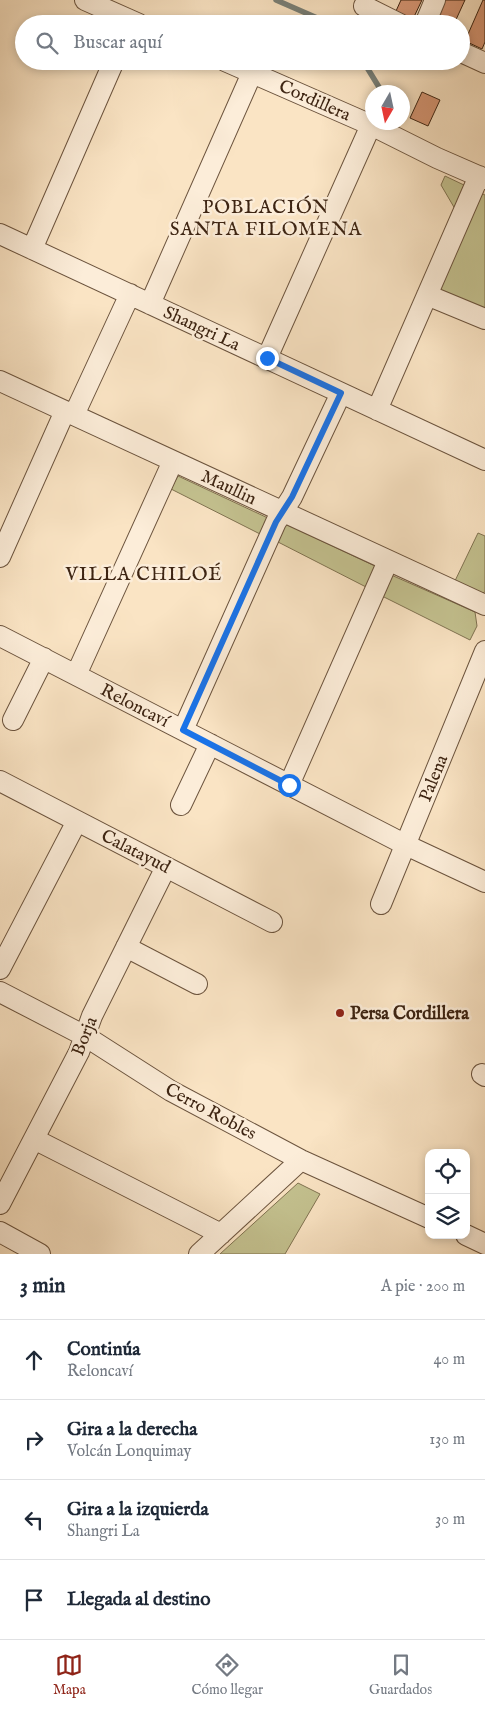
<!DOCTYPE html>
<html lang="es">
<head>
<meta charset="utf-8">
<style>
  :root { --surface:#fff; --page:#f6f6f7; --text:#1f2937; --muted:#747a83; --line:#e0e1e3; --accent:#8f2418 }
  body { margin:0; font-family:"IM FELL English",serif; background:var(--page); color:var(--text) }
  .controls { position:absolute; right:15px; bottom:15px; display:grid; overflow:hidden; border-radius:10px; box-shadow:0 2px 8px #0003 }
  .controls button { width:45px; height:45px; display:grid; place-items:center; padding:0; border:0; border-bottom:1px solid var(--line); background:var(--surface); color:var(--text); font:25px sans-serif }
  .compass { position:absolute; left:365px; top:85px; width:45px; height:45px; border-radius:50%; background:var(--surface); box-shadow:0 2px 8px #0003; rotate:189deg }
  .stop { position:absolute; width:15px; height:15px; margin:-11px; border:4px solid #1a73e8; border-radius:50%; background:#fff }
  .stop.end { background:#1a73e8; border-color:#fff; box-shadow:0 1px 5px #0008 }
  .list { margin:0; padding:0; list-style:none }
  h2 { display:flex; justify-content:space-between; align-items:center; height:65px; margin:0; padding:0 20px; font-size:21px }
  h2 small { font-size:16px; font-weight:400; color:var(--muted) }
  .list li { display:grid; grid-template-columns:32px 1fr auto; gap:15px; align-items:center; box-sizing:border-box; height:80px; padding:0 20px; border-top:1px solid var(--line) }
  .list b { display:block; font-size:19px; white-space:nowrap }
  .list p { margin:0; font-size:16px; white-space:nowrap; color:var(--muted) }
  .list em { font-size:16px; font-style:normal; color:var(--muted) }
  .icon { flex:none; width:28px; height:28px; fill:none; stroke:currentColor; stroke-width:2; stroke-linecap:round; stroke-linejoin:round }
  .map { position:relative; flex:none; width:485px; height:1254px; overflow:hidden }
  .search { position:absolute; background:var(--surface); box-shadow:0 2px 8px #0003; left:15px; right:15px; top:15px; height:55px; display:flex; align-items:center; gap:12px; box-sizing:border-box; padding:0 18px; border-radius:28px; color:var(--muted); font-size:19px }
  .sheet { height:385px; background:var(--surface) }
  nav { display:flex; justify-content:space-around; align-items:center; box-sizing:border-box; height:70px; border-top:1px solid var(--line); background:var(--surface); font-size:14px; color:var(--muted) }
  nav a { display:grid; justify-items:center; gap:2px }
  nav .on { color:var(--accent) }
  .map>svg:first-child { display:block }
  .green { fill:#c4c290; stroke:#807351 }
  .lines { fill:none; stroke-linecap:round; stroke-linejoin:round }
  .stream { stroke:#798078; stroke-width:5.5 }
  .building { fill:#d69674; stroke:#3d2412 }
  .minor-casing { stroke:#6c543e; stroke-width:22 }
  .minor { stroke:#fcedd9; stroke-width:20 }
  .route { stroke:#1a73e8; stroke-width:6 }
  .poi-dot { fill:#8f2418; stroke:#fcedd9; stroke-width:2 }
  .labels { text-anchor:middle; stroke-width:5; stroke-linejoin:round; paint-order:stroke }
  .street-label { font-size:18px; fill:#3d2412; stroke:#fcedd9 }
  .poi-label { font-size:18px; font-weight:bold; fill:#3d2412; stroke:#fcedd9; text-anchor:start }
  .neighbourhood-label { font-size:19px; letter-spacing:1px; fill:#3d2412; stroke:#fcedd9 }
</style>
</head>
<body>
<div class="map">
<svg width="485" height="1254" viewBox="0 0 485 1254">
  <rect width="100%" height="100%" fill="#fae4c4"/>
  <filter id="stains"><feTurbulence type="fractalNoise" baseFrequency=".004" numOctaves="4"/><feColorMatrix values="0 0 0 0 .2 0 0 0 0 .09 0 0 0 0 .02 0 0 0 .5 -.17"/></filter>
  <radialGradient id="worn" r=".72"><stop offset=".6" stop-color="#630" stop-opacity="0"/><stop offset="1" stop-color="#630" stop-opacity=".3"/></radialGradient>
  <!-- green -->
  <path class="green" d="M445,176L485,195V312L436,290L465,226L441,185Z
    M178,476L270,519L262,535L171,489Z
    M286,524L377,567L368,588L278,542Z
    M478,533L485,536V592L476,595L453,585Z
    M389,574L475,612L477,626L470,640L380,595Z
    M298,1183L320,1194L285,1254H220Z"/>
  <g class="lines">
    <!-- stream -->
    <path class="stream" d="M276,0L331,24
      M363,61L382,92"/>
  </g>
  <!-- building -->
  <path class="building" d="M401,0H422L413,19L396,11Z
    M444,0H465L454,24H433Z
    M483,0H485V42L482,49L465,41Z
    M422,92L440,100L428,126L410,118Z"/>
  <g class="lines">
    <!-- minor casing -->
    <g class="minor-casing">
      <path id="minor" d="M85,0L139,24
        M364,6L400,24
        M425,24L435,0
        M461,52L485,63
        M225,61L371,125L437,158L485,179
        M0,234L485,460
        M32,249L114,61
        M427,295L485,319
        M150,304L252,73
        M267,358L371,125
        M0,381L485,605
        M377,410L479,176
        M74,415L130,294
        M0,557L65,411
        M0,636L406,845L485,882
        M76,675L173,461
        M13,720L44,658
        M183,730L276,522L292,497L341,393
        M0,781L272,922
        M289,785L388,561
        M181,805L210,744
        M381,904L485,651
        M126,947L197,984
        M0,969L77,821
        M0,992L85,1036L171,1091L301,1160L429,1218
        M482,1074L485,1076
        M34,1139L221,1234
        M0,1204L79,1052L92,1016L166,867
        M0,1232L40,1254
        M466,1235L485,1244
        M199,1254L301,1160"/>
    </g>
    <!-- minor -->
    <use href="#minor" class="minor"/>
  </g>
  <g class="lines">
    <!-- route -->
    <path class="route" d="M267,358L341,393L292,497L276,522L183,730L289,785"/>
  </g>
  <!-- markers -->
  <circle class="poi-dot" cx="340" cy="1013" r="5"/>
  <g class="labels">
    <!-- street labels -->
    <g class="street-label">
      <text transform="translate(315 100) rotate(24)" y="6">Cordillera</text>
      <text transform="translate(202 328) rotate(25)" y="6">Shangri La</text>
      <text transform="translate(229 487) rotate(25)" y="6">Maullin</text>
      <text transform="translate(135 705) rotate(27)" y="6">Reloncaví</text>
      <text transform="translate(433 778) rotate(-68)" y="6">Palena</text>
      <text transform="translate(136 851) rotate(27)" y="6">Calatayud</text>
      <text transform="translate(84 1036) rotate(-68)" y="6">Borja</text>
      <text transform="translate(211 1111) rotate(28)" y="6">Cerro Robles</text>
    </g>
    <!-- poi labels -->
    <g class="poi-label">
      <text x="350" y="1019">Persa Cordillera</text>
    </g>
    <!-- neighbourhood labels -->
    <g class="neighbourhood-label">
      <text x="266" y="213">POBLACIÓN<tspan x="266" dy="22">SANTA FILOMENA</tspan></text>
      <text x="144" y="580">VILLA CHILOÉ</text>
    </g>
  </g>
  <rect width="100%" height="100%" filter="url(#stains)"/>
  <rect width="100%" height="100%" fill="url(#worn)"/>
</svg>
<div class="controls">
<button><svg class="icon" aria-label="locate" viewBox="0 0 24 24"><circle cx="12" cy="12" r="6"/><path d="M12 2v4M12 18v4M2 12h4M18 12h4"/></svg></button>
<button><svg class="icon" aria-label="layers" viewBox="0 0 24 24"><path d="M12 4l9 5-9 5-9-5zM3 14l9 5 9-5"/></svg></button>
</div>
<svg class="compass" viewBox="-18 -18 36 36"><path d="M0-13l5 13h-10z" fill="#e53935"/><path d="M0 13l5-13h-10z" fill="#747a83"/></svg>
<div class="stop" style="left:289px;top:785px"></div>
<div class="stop end" style="left:267px;top:358px"></div>
<div class="search"><svg class="icon" aria-label="search" viewBox="0 0 24 24"><circle cx="10" cy="10" r="6"/><path d="M15 15l6 6"/></svg>Buscar aquí</div>
</div>
<section class="sheet">
<h2>3 min<small>A pie · 200 m</small></h2>
<ul class="list">
<li><svg class="icon" aria-label="ahead" viewBox="0 0 24 24"><path d="M12 20V5M6 11l6-6 6 6"/></svg><div><b>Continúa</b><p>Reloncaví</p></div><em>40 m</em></li>
<li><svg class="icon" aria-label="right" viewBox="0 0 24 24"><path d="M7 20v-9h11M14 6l5 5-5 5"/></svg><div><b>Gira a la derecha</b><p>Volcán Lonquimay</p></div><em>130 m</em></li>
<li><svg class="icon" aria-label="left" viewBox="0 0 24 24"><path d="M17 20v-9H6M10 6l-5 5 5 5"/></svg><div><b>Gira a la izquierda</b><p>Shangri La</p></div><em>30 m</em></li>
<li><svg class="icon" aria-label="arrive" viewBox="0 0 24 24"><path d="M6 21V4h12l-3 4 3 4H6"/></svg><div><b>Llegada al destino</b></div></li>
</ul>
</section>
<nav>
<a class="on"><svg class="icon" aria-label="map" viewBox="0 0 24 24"><path d="M3 6l6-2 6 2 6-2v14l-6 2-6-2-6 2zM9 4v14M15 6v14"/></svg>Mapa</a>
<a><svg class="icon" aria-label="directions" viewBox="0 0 24 24"><path d="M12 3l9 9-9 9-9-9zM9 14v-3h6M13 9l2 2-2 2"/></svg>Cómo llegar</a>
<a><svg class="icon" aria-label="saved" viewBox="0 0 24 24"><path d="M7 4h10v16l-5-4-5 4z"/></svg>Guardados</a>
</nav>
</body>
</html>
